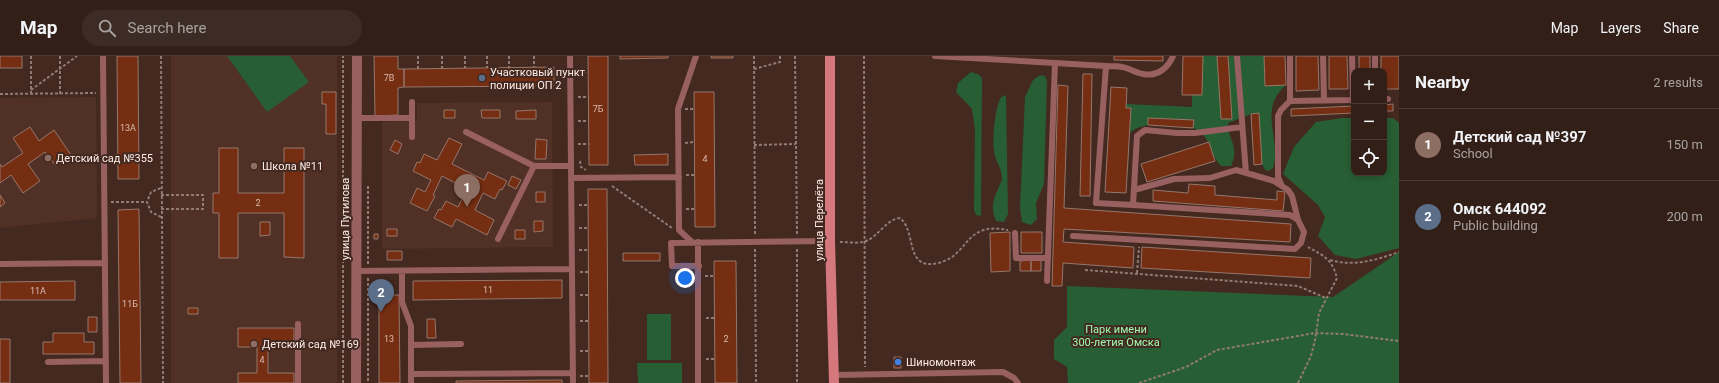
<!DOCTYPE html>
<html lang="en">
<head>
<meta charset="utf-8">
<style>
  :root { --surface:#321f18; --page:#3d2c25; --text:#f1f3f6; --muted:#a8a2a2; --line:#4d3d37; --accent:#fb8fc5 }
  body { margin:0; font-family:Roboto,sans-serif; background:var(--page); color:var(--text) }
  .controls { position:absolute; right:12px; top:12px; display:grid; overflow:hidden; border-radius:8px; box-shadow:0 2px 6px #0003 }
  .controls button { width:36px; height:36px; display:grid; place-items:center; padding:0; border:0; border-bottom:1px solid var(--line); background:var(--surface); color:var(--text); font:20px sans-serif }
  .you { position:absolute; left:685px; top:222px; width:14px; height:14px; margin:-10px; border:3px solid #fff; border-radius:50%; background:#1a73e8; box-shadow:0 0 0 6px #1a73e833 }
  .badge { display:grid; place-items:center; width:26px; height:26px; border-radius:50%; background:var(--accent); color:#fff; font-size:13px; font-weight:700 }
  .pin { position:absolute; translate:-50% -33px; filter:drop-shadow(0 1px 2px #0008) }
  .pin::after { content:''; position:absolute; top:21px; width:14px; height:12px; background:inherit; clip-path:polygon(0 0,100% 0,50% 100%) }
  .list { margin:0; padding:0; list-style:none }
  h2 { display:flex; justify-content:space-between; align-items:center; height:52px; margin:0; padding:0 16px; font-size:17px }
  h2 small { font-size:13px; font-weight:400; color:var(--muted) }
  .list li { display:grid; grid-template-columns:26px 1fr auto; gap:12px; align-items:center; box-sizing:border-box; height:72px; padding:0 16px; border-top:1px solid var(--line) }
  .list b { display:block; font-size:15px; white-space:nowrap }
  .list p { margin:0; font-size:13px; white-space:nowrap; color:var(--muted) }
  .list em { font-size:13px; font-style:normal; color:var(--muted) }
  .icon { flex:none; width:22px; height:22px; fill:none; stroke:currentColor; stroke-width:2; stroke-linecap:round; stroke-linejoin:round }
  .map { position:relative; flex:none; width:1399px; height:327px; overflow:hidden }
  header { display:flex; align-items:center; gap:24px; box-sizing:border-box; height:56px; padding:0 20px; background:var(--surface); border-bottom:1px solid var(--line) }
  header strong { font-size:19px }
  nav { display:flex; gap:22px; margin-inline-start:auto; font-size:14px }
  .search { width:280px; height:36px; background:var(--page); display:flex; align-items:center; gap:10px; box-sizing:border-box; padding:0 14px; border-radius:22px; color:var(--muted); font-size:15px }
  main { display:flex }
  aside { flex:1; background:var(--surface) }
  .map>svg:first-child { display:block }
  .built { fill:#513125 }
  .green { fill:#285e33 }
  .building { fill:#752e12; stroke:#95776c }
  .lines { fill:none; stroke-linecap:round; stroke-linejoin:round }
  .path { stroke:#917b73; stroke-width:2; stroke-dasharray:3 2; stroke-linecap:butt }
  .service { stroke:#996062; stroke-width:6 }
  .minor { stroke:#996062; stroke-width:10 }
  .secondary { stroke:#d4787e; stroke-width:10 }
  .service-dot { fill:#5c6f8a; stroke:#432920; stroke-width:1.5 }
  .education-dot { fill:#8d6e63; stroke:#432920; stroke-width:1.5 }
  .shop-dot { fill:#3f7fe0; stroke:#432920; stroke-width:1.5 }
  .labels { text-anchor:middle; stroke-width:4; stroke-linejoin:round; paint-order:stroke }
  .number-label { font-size:9px; fill:#dbbcb1 }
  .poi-label { font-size:11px; fill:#fdece6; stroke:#432920; text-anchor:start }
  .street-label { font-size:11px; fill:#fdece6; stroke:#432920 }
  .park-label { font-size:11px; fill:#9ffaad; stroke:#432920 }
</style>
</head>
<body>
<header>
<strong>Map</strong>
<div class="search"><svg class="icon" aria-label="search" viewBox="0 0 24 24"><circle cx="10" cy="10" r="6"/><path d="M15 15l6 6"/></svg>Search here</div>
<nav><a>Map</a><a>Layers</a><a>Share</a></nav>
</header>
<main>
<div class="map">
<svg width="1399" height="327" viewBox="0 0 1399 327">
  <rect width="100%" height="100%" fill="#432920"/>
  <!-- built -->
  <path class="built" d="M171,0H337V327H171Z
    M96,41L97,162L0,172V42Z
    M552,46L553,191L382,193V66L417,65V47Z"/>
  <!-- green -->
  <path class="green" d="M227,0H290L309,26L267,56Z
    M1203,0H1217L1221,63H1232L1228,0H1264L1265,30L1286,29C1257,54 1282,83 1273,112L1269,115L1265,114L1262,108L1259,58H1251L1228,67C1228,85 1240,90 1231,110H1221C1210,99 1210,77 1193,72V64L1148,62V69L1137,72L1129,77L1131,52H1126V48L1192,51V39H1202Z
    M971,16L978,18L982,22L981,160L976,159L974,154L975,74L972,53L956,36L958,27Z
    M1040,19L1045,20L1047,25L1044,128L1036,147L1037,163L1031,169L1022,166L1020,152L1025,41L1033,24Z
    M1006,39L1008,158L1004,166L996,165C991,153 992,146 998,133C999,129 1002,126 1002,122C1002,112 995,105 994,95C992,82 995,52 1001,41Z
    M1342,62H1354V117H1384V62H1393L1399,67V192L1356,203L1335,199L1318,180L1325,161L1318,149L1283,118L1294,91L1316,66Z
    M1399,196V327H1068L1067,311L1054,303V284L1067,271V230L1333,241Z
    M647,258H671V304H647Z
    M637,307H682V327H638Z"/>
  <!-- building -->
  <path class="building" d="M0,0H22V12H0Z
    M117,0H138L139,123H118Z
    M374,0H398V13H404V31L398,32V59L375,60Z
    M588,0H608V109H589Z
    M620,0H668V2L620,3Z
    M711,0H733V2H711Z
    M1114,0H1163V5L1114,4Z
    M1183,0H1203L1202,39H1182Z
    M1217,0H1228L1232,63H1221Z
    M1264,0H1285L1286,29L1265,30Z
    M1296,0H1318L1319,34L1296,35Z
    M1329,0H1347L1348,33H1329Z
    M1359,0H1370V15H1359Z
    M1381,0H1399V33H1384V15H1381Z
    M554,11V30L404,31V13Z
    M1083,18H1092L1090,140H1080Z
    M1058,29L1068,30L1064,152L1291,168L1290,186L1064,173L1063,186L1134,191L1133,212L1063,207L1062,230H1052Z
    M1111,31L1127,32L1126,52H1131L1126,137L1105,136Z
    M322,36H336V78H326V48H322Z
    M694,36H714L715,171H695Z
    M1393,48V55H1384V49Z
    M1354,50V57L1291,60V53Z
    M444,54H455V62H444Z
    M481,54H500V62H482Z
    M536,54V63H516V55Z
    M1259,57L1262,108L1254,109L1251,58Z
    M1148,62L1194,64L1193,72L1148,69Z
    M30,71L39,85L54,74L71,99L56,110L45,96L28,108L40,125L23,137L11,119L0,127V108L2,111L23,97L13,82Z
    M449,82L462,88L452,108L484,124L488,116L507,125L502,134L500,133L495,143L483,137L475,154L494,164L487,179L456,163L452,171L434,162L439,153L441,154L446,145L458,151L467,133L442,120L433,139L435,140L427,155L410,147L417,132L425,136L431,124L413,115L417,106L420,107L424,98L437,104Z
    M536,83L547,84L546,103H535Z
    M395,84L402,88L398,98L390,94Z
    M1209,86L1215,105L1147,126L1141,108Z
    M219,92H238V137H284V92H304V202L284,201V157H238V202H219V157H213V137H219Z
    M668,98V109H635L634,99Z
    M512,120L521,124L516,133L508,129Z
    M1189,128L1215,130V139L1277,144V135L1285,136L1283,155L1153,145V134L1188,137Z
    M588,133H607L608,327H589Z
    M536,136H545V146H536Z
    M0,139L5,147L0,151Z
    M139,153L141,327H120L118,154Z
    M534,165H543V175L534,176Z
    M260,166H270V179L260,180Z
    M387,173H397V180H387Z
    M515,174H525V183H515Z
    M1010,176V215L991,216L990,177Z
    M1021,176H1042V197H1021Z
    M374,178H378V183H374Z
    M1142,191L1311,202L1310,222L1141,212Z
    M387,195H402V204H387Z
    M623,197H660V205H623Z
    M1031,204H1041V215H1031Z
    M1031,204V215H1020V205Z
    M714,205H736L737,327H715Z
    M562,224V242L413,244V225Z
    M75,225V244H0V226Z
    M379,239H399L400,327H379Z
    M188,252H198V258H188Z
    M88,261H97V276H88Z
    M427,263H435L436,282H427Z
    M238,272H294V291H268V317H294V327H238V317H257V291H238Z
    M53,277H84V286H94V298H43V286H53Z
    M0,283H10V327H0Z
    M894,301H901V312H894Z
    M562,324V327H456V325Z"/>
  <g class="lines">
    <!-- path -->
    <path class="path" d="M31,0V38
      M60,0V38
      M161,0L163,327
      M418,0V13
      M442,0V12
      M465,0V12
      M487,0V12
      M509,0V12
      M534,0V11
      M754,0L755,179
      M795,0L797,179
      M864,0L865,311
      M754,13L780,6V0
      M578,16H588
      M31,34L77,0
      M0,38L96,37
      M578,41H589
      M685,53H694
      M578,65H589
      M685,87L694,86
      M578,88H589
      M754,89L796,88
      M580,105L581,111L586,114
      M686,119H694
      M612,130L672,172
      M111,146H147
      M579,149H588
      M161,153H203V139H161
      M686,153H695
      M161,161L151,156L147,146L151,136L161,132
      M579,172H588
      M840,186C848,186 858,188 866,185C879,180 885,164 900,162C917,175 904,215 938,207C970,200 963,165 1008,174
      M755,193L756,327
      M797,193V327
      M579,194H588
      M1330,204C1354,211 1376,204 1399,196
      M368,208V130
      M1085,214L1298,230L1326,242
      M580,216H588
      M1137,217L1139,191
      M705,220H714
      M368,222V327
      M368,237H394
      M580,239H589
      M706,262H715
      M580,265H589
      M580,295H589
      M706,303H715
      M580,320H589
      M343,327V0
      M1139,327L1186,311L1217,294L1315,277L1343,278L1399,285
      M1298,327L1311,300L1315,284L1319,257L1337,222C1332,203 1324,200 1308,191"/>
    <!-- service -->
    <path class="service" d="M103,0L106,327
      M570,0L573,327
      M935,0L1106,10L1096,147L1133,149L1137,80L1145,74L1177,77H1195L1242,71
      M1237,0L1246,117
      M1290,0V45L1354,44
      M1323,0L1324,44
      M1352,0L1353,44
      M1375,0V15
      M1106,10C1111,10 1117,10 1122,11C1129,12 1136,17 1143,18C1157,21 1168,12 1173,0
      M1384,43H1388
      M412,46V81
      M357,62H412
      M466,76L534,110L498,183
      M534,110H571
      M571,122L679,121
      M1281,128L1278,121V60L1281,54L1290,45
      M1134,134L1174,123L1210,122L1236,114L1274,125L1288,134L1292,140L1298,164
      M1015,177L1016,202H1048
      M1073,180L1295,193L1301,187L1304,176L1298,164L1290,159L1133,149
      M692,186L679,174L678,53L696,0
      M0,208L105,207
      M699,210H672L671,187L830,185
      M357,215L572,213
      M402,215V246L411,270V318L573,317
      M1047,225L1055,7
      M411,289L461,288
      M48,306L105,305
      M411,318V327
      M834,319L1003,316L1014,322L1018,327
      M298,327V268
      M698,327V186"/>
    <!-- minor -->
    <path class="minor" d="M356,327L357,0"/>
    <!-- secondary -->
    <path class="secondary" d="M830,0V185L834,327"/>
  </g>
  <!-- markers -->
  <circle class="service-dot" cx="482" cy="22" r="4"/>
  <g class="education-dot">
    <circle cx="48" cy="102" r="4"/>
    <circle cx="254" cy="110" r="4"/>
    <circle cx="254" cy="288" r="4"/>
  </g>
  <circle class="shop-dot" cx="898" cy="306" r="4"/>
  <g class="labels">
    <!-- number labels -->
    <g class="number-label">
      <text x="389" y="25">7В</text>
      <text x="598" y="56">7Б</text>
      <text x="128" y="75">13А</text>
      <text x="705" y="106">4</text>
      <text x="258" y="150">2</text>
      <text x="488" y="237">11</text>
      <text x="38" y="238">11А</text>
      <text x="130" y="251">11Б</text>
      <text x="389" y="286">13</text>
      <text x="726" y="286">2</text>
      <text x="262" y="307">4</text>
    </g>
    <!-- poi labels -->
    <g class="poi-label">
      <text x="490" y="20">Участковый пункт<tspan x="490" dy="13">полиции ОП 2</tspan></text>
      <text x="56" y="106">Детский сад №355</text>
      <text x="262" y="114">Школа №11</text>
      <text x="262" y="292">Детский сад №169</text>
      <text x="906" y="310">Шиномонтаж</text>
    </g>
    <!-- street labels -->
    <g class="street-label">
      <text transform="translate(345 163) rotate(-90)" y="4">улица Путилова</text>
      <text transform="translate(819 164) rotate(-90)" y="4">улица Перелёта</text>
    </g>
    <!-- park labels -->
    <g class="park-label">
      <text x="1116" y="277">Парк имени<tspan x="1116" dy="13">300-летия Омска</tspan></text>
    </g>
  </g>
</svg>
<div class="controls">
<button>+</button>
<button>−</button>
<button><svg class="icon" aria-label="locate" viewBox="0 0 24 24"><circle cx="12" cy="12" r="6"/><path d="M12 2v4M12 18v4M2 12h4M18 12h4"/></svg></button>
</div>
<div class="you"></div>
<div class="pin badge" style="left:467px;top:151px;background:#8d6e63">1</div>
<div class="pin badge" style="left:381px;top:256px;background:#5c6f8a">2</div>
</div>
<aside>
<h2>Nearby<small>2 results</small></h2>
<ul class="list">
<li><span class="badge" style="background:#8d6e63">1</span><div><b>Детский сад №397</b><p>School</p></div><em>150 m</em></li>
<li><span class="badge" style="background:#5c6f8a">2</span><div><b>Омск 644092</b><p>Public building</p></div><em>200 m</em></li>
</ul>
</aside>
</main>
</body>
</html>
